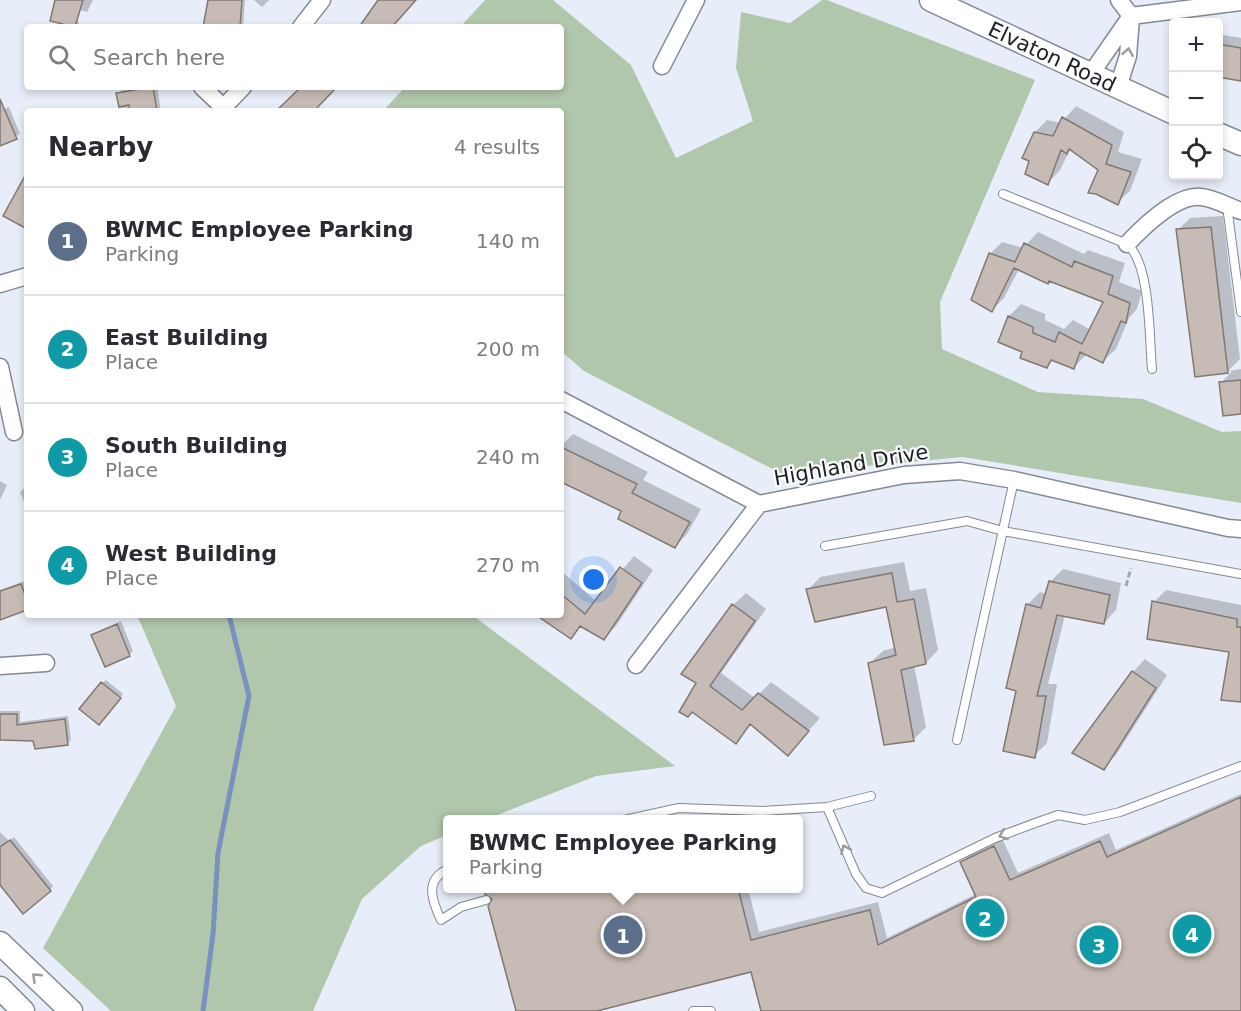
<!DOCTYPE html>
<html lang="en">
<head>
<meta charset="utf-8">
<style>
  :root { --surface:#fff; --page:#f7f7f7; --text:#2b2b33; --muted:#7c7c81; --line:#e1e1e2; --accent:#7a53cd }
  body { margin:0; font-family:"DejaVu Sans",sans-serif; background:var(--page); color:var(--text) }
  .controls { position:absolute; right:18px; top:18px; display:grid; overflow:hidden; border-radius:6px; box-shadow:0 3px 9px #0003 }
  .controls button { width:54px; height:54px; display:grid; place-items:center; padding:0; border:0; border-bottom:2px solid var(--line); background:var(--surface); color:var(--text); font:30px sans-serif }
  .you { position:absolute; left:594px; top:580px; width:21px; height:21px; margin:-15px; border:4px solid #fff; border-radius:50%; background:#1a73e8; box-shadow:0 0 0 9px #1a73e833 }
  .badge { display:grid; place-items:center; width:39px; height:39px; border-radius:50%; background:var(--accent); color:#fff; font-size:20px; font-weight:700 }
  .pin { position:absolute; translate:-50% -50%; border:3px solid #fff; box-shadow:0 2px 6px #0006 }
  .popup { position:absolute; left:443px; top:815px; width:360px; height:78px; box-sizing:border-box; display:grid; place-content:center; border-radius:6px; background:var(--surface); filter:drop-shadow(0 2px 4px #0005); font-size:20px; white-space:nowrap; color:var(--muted) }
  .popup b { font-size:22px; color:var(--text) }
  .popup::after { content:''; position:absolute; left:50%; top:100%; margin-left:-12px; border:12px solid transparent; border-top-color:var(--surface) }
  .list { margin:0; padding:0; list-style:none }
  h2 { display:flex; justify-content:space-between; align-items:center; height:78px; margin:0; padding:0 24px; font-size:26px }
  h2 small { font-size:20px; font-weight:400; color:var(--muted) }
  .list li { display:grid; grid-template-columns:39px 1fr auto; gap:18px; align-items:center; box-sizing:border-box; height:108px; padding:0 24px; border-top:2px solid var(--line) }
  .list b { display:block; font-size:22px; white-space:nowrap }
  .list p { margin:0; font-size:20px; white-space:nowrap; color:var(--muted) }
  .list em { font-size:20px; font-style:normal; color:var(--muted) }
  .icon { flex:none; width:33px; height:33px; fill:none; stroke:currentColor; stroke-width:2; stroke-linecap:round; stroke-linejoin:round }
  .map { position:relative; flex:none; width:1241px; height:1011px; overflow:hidden }
  .search { position:absolute; background:var(--surface); box-shadow:0 3px 9px #0003; left:24px; top:24px; width:540px; height:66px; display:flex; align-items:center; gap:15px; box-sizing:border-box; padding:0 21px; border-radius:6px; color:var(--muted); font-size:22px }
  .panel { position:absolute; background:var(--surface); box-shadow:0 3px 9px #0003; left:24px; top:108px; width:540px; height:510px; border-radius:6px }
  .map>svg:first-child { display:block }
  .green { fill:#b1c7ab }
  .shadow { fill:#0003 }
  .lines { fill:none; stroke-linecap:round; stroke-linejoin:round }
  .stream { stroke:#7891be; stroke-width:5 }
  .building { fill:#c7bcb5; stroke:#827871; stroke-width:1.5 }
  .lane-casing { stroke:#848992; stroke-width:10 }
  .street-casing { stroke:#848992; stroke-width:19 }
  .secondary-casing { stroke:#848992; stroke-width:25 }
  .path { stroke:#a2a7b0; stroke-width:3; stroke-dasharray:6 3; stroke-linecap:butt }
  .lane { stroke:#fff; stroke-width:8 }
  .street { stroke:#fff; stroke-width:16 }
  .secondary { stroke:#fff; stroke-width:22 }
  .oneway { stroke:#999a9c }
  .labels { text-anchor:middle; stroke-width:4.5; stroke-linejoin:round; paint-order:stroke }
  .street-label { font-size:21px; fill:#1d1f23; stroke:#fafbfd }
</style>
</head>
<body>
<div class="map">
<svg width="1241" height="1011" viewBox="0 0 1241 1011">
  <rect width="100%" height="100%" fill="#e8eef9"/>
  <!-- green -->
  <path class="green" d="M485,0H553L631,65L676,158L753,121L736,68L741,12L790,23L822,0H827L1035,80L940,302L942,349L1038,392L1143,399L1222,432L1241,431V503L963,457L782,474L584,371L561,351V111H383L405,87H561V27H460Z
    M137,615H472L675,766L596,776L487,819L448,820L447,835L421,846L362,899L313,1011H111L43,948L176,706Z"/>
  <!-- shadow -->
  <path class="shadow" d="M57,0H93L87,12L69,7L81,27L51,20Z
    M207,0H245L243,27H205Z
    M254,0H269L262,7Z
    M1218,34L1241,38V80L1218,76Z
    M139,87H157L161,111H121L118,94L122,90Z
    M1076,106L1124,132L1118,152L1142,159L1130,191L1117,203L1100,170L1071,148L1060,170L1048,183L1035,132L1047,120L1061,123Z
    M9,107L20,134L0,144V111Z
    M1223,216L1240,359L1228,371L1241,369V412L1221,383L1232,371L1196,375L1178,230L1190,218Z
    M1038,232L1084,254L1088,250L1125,263L1119,282L1142,291L1137,309L1129,318L1116,349L1103,361L1086,355L1074,367L1054,359L1047,366L1000,341L1009,316L1021,304L1045,314V320L1064,329L1073,320L1091,330L1105,302L1019,269L1004,298L992,310L990,254L1002,242L1023,248Z
    M573,434L648,472L643,480L701,509L687,534L675,547L623,511L561,481V446Z
    M0,481L7,485L0,500Z
    M27,486V509L20,492Z
    M634,556L653,570L616,626L604,638L582,625L570,637L539,615H561V571L596,601Z
    M904,562L910,591L926,588L938,650L926,663L914,665L926,727L913,740L870,663L883,651L896,647L887,605L808,590L820,577Z
    M1063,569L1121,583L1116,610L1104,623L1065,615L1048,684H1057L1047,743L1034,756L1018,690L1028,604L1040,592L1047,594L1050,582Z
    M25,581L27,608L0,619V590Z
    M1166,590L1241,605V701L1231,650L1154,602Z
    M746,593L766,609L721,673L755,698L771,682L820,718L788,754L752,723L735,742L698,682L733,605Z
    M73,615H85L81,618Z
    M121,621L133,651L129,655L93,635Z
    M1145,659L1167,675L1116,755L1103,768L1133,672Z
    M106,680L123,694L103,719L102,683Z
    M0,711H20V722L68,716L71,740L67,744L0,739Z
    M1241,794V1011H762L753,970L591,1011H517L494,898L485,888H748L759,932L878,902L887,938L976,894L962,862L971,854L1002,838L1018,873L1109,833L1116,850Z
    M730,812L731,820H698Z
    M0,832L9,841L14,837L53,886L50,890L0,882Z"/>
  <g class="lines">
    <!-- stream -->
    <path class="stream" d="M203,1011L213,934L218,853L249,696L229,615"/>
  </g>
  <!-- building -->
  <path class="building" d="M55,0H83L75,27L50,21Z
    M208,0H242L240,27H203Z
    M378,0H416L392,27H359Z
    M1218,44L1241,48V81L1218,77Z
    M153,87L157,111H130L129,105L119,107L116,93Z
    M301,87H337L314,111H276Z
    M0,99L17,139L0,146Z
    M1062,117L1112,145L1106,164L1131,172L1118,205L1096,194L1088,193L1098,170L1069,149L1067,154L1061,150L1048,185L1025,174L1029,161L1022,158L1034,132L1053,136Z
    M27,172V229L3,216Z
    M1211,227L1228,373L1195,377L1176,229Z
    M1024,243L1072,267L1074,261L1113,276L1108,294L1130,303L1126,323L1121,321L1103,363L1080,352L1074,369L1051,360L1047,368L1020,358L1022,352L998,342L1008,316L1033,327V333L1055,342L1059,332L1082,344L1103,302L1049,281L1048,284L1014,268L992,312L971,300L989,253L1015,262Z
    M1241,380V414L1223,416L1219,382Z
    M561,447L637,484L632,493L690,522L675,548L618,519L621,511L561,482Z
    M620,567L642,583L604,640L580,626L571,639L536,615H561V594L585,614Z
    M892,573L897,602L914,599L926,664L901,670L914,741L884,745L868,663L896,655L886,607L815,622L806,589Z
    M1049,581L1110,595L1104,624L1057,615L1037,696H1046L1035,758L1003,751L1016,691L1006,688L1026,604L1041,608Z
    M21,584L27,600V610L0,620V591Z
    M1152,601L1237,619V627H1241V702L1221,700L1229,652L1147,639Z
    M732,604L755,621L710,686L742,710L758,693L809,731L788,756L750,724L736,744L692,712L688,717L679,712L696,683L681,674Z
    M117,624L130,656L105,667L91,635Z
    M1132,671L1156,688L1104,770L1072,753Z
    M101,682L121,698L99,725L79,709Z
    M0,714H17V725L65,719L68,745L35,749L33,741L0,740Z
    M1241,797V1011H761L751,972L597,1011H516L488,906L492,899L485,894L484,888H738L751,940L870,910L878,945L976,897L960,862L994,846L1010,880L1100,841L1107,857Z
    M10,840L51,891L23,914L0,885V847Z"/>
  <g class="lines">
    <!-- lane casing -->
    <g class="lane-casing">
      <path id="lane" d="M1003,194L1127,244C1151,264 1149,337 1152,369
        M1227,206L1241,312
        M825,546L967,521L1003,531L1241,574
        M957,740L1014,480
        M827,807L856,874L866,888L882,893L995,838L1038,822L1058,815L1085,820L1120,812L1241,766
        M624,820L679,808L762,811L827,807L871,796
        M448,869C424,880 432,901 441,920L461,907L486,900
        M693,1011H711"/>
    </g>
    <!-- street casing -->
    <g class="street-casing">
      <path id="street" d="M1119,0L1131,16
        M301,27L322,0
        M662,66L696,0
        M1090,75L1131,16L1241,2
        M202,87L223,107
        M1118,87L1128,56L1131,17
        M220,111L243,87
        M1127,244C1142,228 1176,194 1201,197C1214,198 1229,207 1241,211
        M0,284L27,276
        M0,367L14,432
        M561,400L759,504L904,475L960,471L1014,480L1228,528L1241,529
        M636,665L759,504
        M0,666L46,663"/>
    </g>
    <!-- secondary casing -->
    <g class="secondary-casing">
      <path id="secondary" d="M931,0L1174,113
        M1218,134L1241,144
        M0,943L71,1011
        M0,988L23,1011"/>
    </g>
    <!-- path -->
    <path class="path" d="M1126,586L1131,568"/>
    <!-- lane -->
    <use href="#lane" class="lane"/>
    <!-- street -->
    <use href="#street" class="street"/>
    <!-- secondary -->
    <use href="#secondary" class="secondary"/>
  </g>
  <!-- one-way arrows -->
  <defs><path id="oneway-chevron" d="M-2-3.5L2.5 0L-2 3.5" fill="none" stroke-width="1.6" stroke-linecap="round" stroke-linejoin="round" transform="scale(1.5)"/></defs>
  <g class="oneway">
    <use href="#oneway-chevron" transform="translate(1128 52) rotate(-80)"/>
    <use href="#oneway-chevron" transform="translate(1003 835) rotate(159)"/>
    <use href="#oneway-chevron" transform="translate(845 849) rotate(-114)"/>
    <use href="#oneway-chevron" transform="translate(36 977) rotate(-136)"/>
  </g>
  <g class="labels">
    <!-- street labels -->
    <g class="street-label">
      <text transform="translate(1052 57) rotate(25)" y="7">Elvaton Road</text>
      <text transform="translate(851 465) rotate(-10)" y="7">Highland Drive</text>
    </g>
  </g>
</svg>
<div class="controls">
<button>+</button>
<button>−</button>
<button><svg class="icon" aria-label="locate" viewBox="0 0 24 24"><circle cx="12" cy="12" r="6"/><path d="M12 2v4M12 18v4M2 12h4M18 12h4"/></svg></button>
</div>
<div class="you"></div>
<div class="pin badge" style="left:623px;top:935px;background:#5c6f8a">1</div>
<div class="popup"><b>BWMC Employee Parking</b>Parking</div>
<div class="pin badge" style="left:985px;top:918px;background:#0f9aa8">2</div>
<div class="pin badge" style="left:1099px;top:945px;background:#0f9aa8">3</div>
<div class="pin badge" style="left:1192px;top:934px;background:#0f9aa8">4</div>
<div class="search"><svg class="icon" aria-label="search" viewBox="0 0 24 24"><circle cx="10" cy="10" r="6"/><path d="M15 15l6 6"/></svg>Search here</div>
<section class="panel">
<h2>Nearby<small>4 results</small></h2>
<ul class="list">
<li><span class="badge" style="background:#5c6f8a">1</span><div><b>BWMC Employee Parking</b><p>Parking</p></div><em>140 m</em></li>
<li><span class="badge" style="background:#0f9aa8">2</span><div><b>East Building</b><p>Place</p></div><em>200 m</em></li>
<li><span class="badge" style="background:#0f9aa8">3</span><div><b>South Building</b><p>Place</p></div><em>240 m</em></li>
<li><span class="badge" style="background:#0f9aa8">4</span><div><b>West Building</b><p>Place</p></div><em>270 m</em></li>
</ul>
</section>
</div>
</body>
</html>
